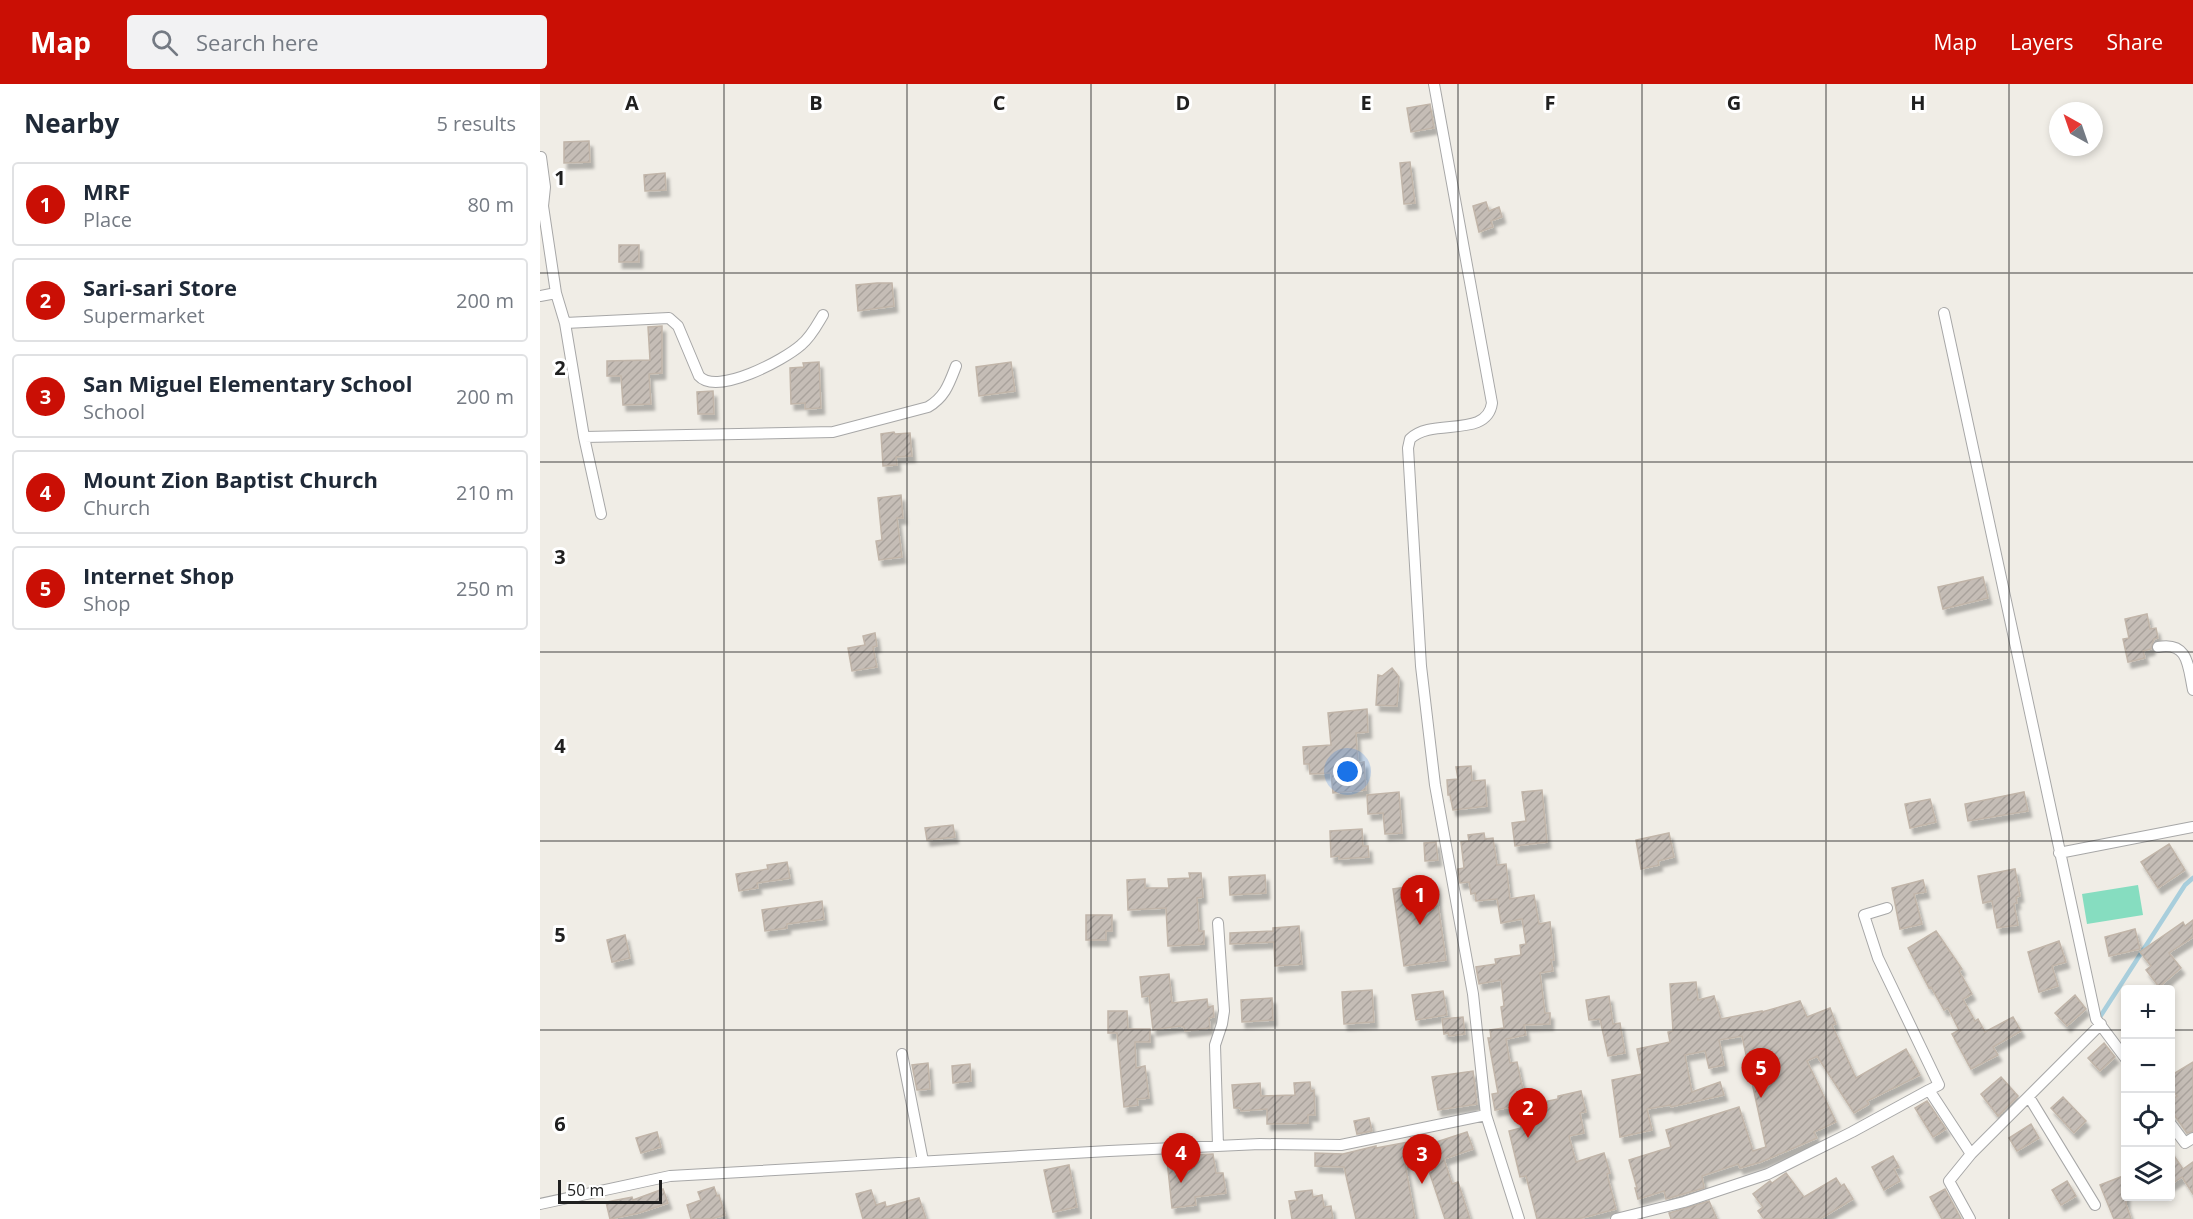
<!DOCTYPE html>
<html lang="en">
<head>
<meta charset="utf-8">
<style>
  :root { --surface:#fff; --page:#f2f2f3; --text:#1f2937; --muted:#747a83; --line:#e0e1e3; --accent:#ca0f05 }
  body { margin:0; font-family:"Open Sans",sans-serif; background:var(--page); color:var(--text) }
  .controls { position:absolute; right:18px; bottom:18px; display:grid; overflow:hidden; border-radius:6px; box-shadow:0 3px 9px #0003 }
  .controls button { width:54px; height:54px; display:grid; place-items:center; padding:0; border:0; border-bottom:2px solid var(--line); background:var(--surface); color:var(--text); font:30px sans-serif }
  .compass { position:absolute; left:1509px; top:18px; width:54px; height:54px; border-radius:50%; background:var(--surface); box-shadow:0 3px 9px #0003; rotate:320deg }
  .scale { position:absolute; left:18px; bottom:15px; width:104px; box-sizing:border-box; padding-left:6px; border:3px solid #202020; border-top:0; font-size:16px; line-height:21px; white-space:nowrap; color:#202020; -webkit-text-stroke:4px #fff; paint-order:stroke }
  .you { position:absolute; left:808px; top:688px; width:21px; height:21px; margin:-15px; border:4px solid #fff; border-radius:50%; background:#1a73e8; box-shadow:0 0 0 9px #1a73e833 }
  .badge { display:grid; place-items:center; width:39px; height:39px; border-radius:50%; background:var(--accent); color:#fff; font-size:20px; font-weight:700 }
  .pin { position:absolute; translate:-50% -50px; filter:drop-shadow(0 2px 3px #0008) }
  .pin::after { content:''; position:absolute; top:32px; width:21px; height:18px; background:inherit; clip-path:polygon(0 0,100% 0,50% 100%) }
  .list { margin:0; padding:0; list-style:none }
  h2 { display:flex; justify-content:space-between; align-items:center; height:78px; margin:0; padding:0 24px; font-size:26px }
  h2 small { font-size:20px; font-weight:400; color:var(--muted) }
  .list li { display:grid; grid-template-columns:39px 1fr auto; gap:18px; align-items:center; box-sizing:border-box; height:84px; margin:0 12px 12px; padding:0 12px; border:2px solid var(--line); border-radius:6px }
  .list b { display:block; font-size:22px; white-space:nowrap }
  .list p { margin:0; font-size:20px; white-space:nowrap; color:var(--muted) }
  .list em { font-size:20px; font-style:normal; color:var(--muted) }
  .icon { flex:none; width:33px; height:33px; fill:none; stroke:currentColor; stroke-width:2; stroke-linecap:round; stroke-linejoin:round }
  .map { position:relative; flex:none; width:1653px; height:1135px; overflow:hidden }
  header { display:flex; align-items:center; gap:36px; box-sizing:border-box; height:84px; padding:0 30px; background:var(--accent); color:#fff }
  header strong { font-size:28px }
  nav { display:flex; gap:33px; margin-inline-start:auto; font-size:21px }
  .search { width:420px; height:54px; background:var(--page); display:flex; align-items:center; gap:15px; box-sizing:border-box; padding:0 21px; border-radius:6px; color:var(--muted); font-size:22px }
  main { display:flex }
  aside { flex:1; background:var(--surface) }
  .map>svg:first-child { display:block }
  .pitch { fill:#86ddc0 }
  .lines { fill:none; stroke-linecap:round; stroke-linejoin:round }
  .stream { stroke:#a8cedc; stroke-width:4.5 }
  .building { fill:url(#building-hatch); stroke:#c1b5a9; stroke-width:1.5; filter:url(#shadow) }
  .street-casing { stroke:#a7a7a7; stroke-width:12 }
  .street { stroke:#fff; stroke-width:10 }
  .grid { fill:none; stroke:#202020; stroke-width:1.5; stroke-opacity:0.55 }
  .grid-label { font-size:20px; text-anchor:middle; font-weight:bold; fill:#202020; stroke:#fff; stroke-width:6; stroke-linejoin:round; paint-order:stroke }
</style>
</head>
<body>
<header>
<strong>Map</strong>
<div class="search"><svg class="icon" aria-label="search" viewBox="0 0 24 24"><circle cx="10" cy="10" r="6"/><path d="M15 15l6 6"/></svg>Search here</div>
<nav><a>Map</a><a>Layers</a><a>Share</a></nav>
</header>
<main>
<aside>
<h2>Nearby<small>5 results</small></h2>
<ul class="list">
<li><span class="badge">1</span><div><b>MRF</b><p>Place</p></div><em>80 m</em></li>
<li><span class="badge">2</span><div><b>Sari-sari Store</b><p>Supermarket</p></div><em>200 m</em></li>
<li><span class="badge">3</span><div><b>San Miguel Elementary School</b><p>School</p></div><em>200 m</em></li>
<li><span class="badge">4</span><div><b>Mount Zion Baptist Church</b><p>Church</p></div><em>210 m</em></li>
<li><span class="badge">5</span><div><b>Internet Shop</b><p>Shop</p></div><em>250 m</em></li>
</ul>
</aside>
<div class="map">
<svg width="1653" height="1135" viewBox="0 0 1653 1135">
  <defs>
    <pattern id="building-hatch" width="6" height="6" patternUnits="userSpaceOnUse" patternTransform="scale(1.5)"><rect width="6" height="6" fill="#c5bdb6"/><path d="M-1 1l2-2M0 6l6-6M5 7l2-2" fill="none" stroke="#a9a29c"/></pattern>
    <filter id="shadow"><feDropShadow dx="3.5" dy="6" stdDeviation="1.5" flood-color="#0004"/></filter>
  </defs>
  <rect width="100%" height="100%" fill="#f0ede6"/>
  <!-- pitch -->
  <path class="pitch" d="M1598,801L1603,831L1547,840L1542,810Z"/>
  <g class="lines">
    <!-- stream -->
    <path class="stream" d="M1558,936L1645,801L1653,794"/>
  </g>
  <!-- building -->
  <path class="building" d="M890,20L894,44L871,48L867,24Z
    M49,57L50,78L24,79V58Z
    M870,78L875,119L864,120L860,79Z
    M125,89L126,106L105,107L104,91Z
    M946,118L949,127L959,123L962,133L951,137L953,143L939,148L933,122Z
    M79,161H99V178H79Z
    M337,199H352L354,222L318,227L316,201Z
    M122,242V289L109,290L111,320L83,321L81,292H67V277L110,276L108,243Z
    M279,278L281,324L265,325V319L251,320L250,284L264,283L263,279Z
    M471,278L475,307L439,312L436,283Z
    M173,307L174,330H158L157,308Z
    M354,348L355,350L370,349L372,372L356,373L357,381L343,382L341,350Z
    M361,411L363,434H357L362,473L339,476L336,457L342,456L338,414Z
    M1443,493L1448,514L1403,525L1398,503Z
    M1607,530L1610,545L1616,544L1618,554L1614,555L1611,565L1603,567L1605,574L1588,578L1583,555L1589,554L1585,535Z
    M335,549L337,562L333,563L337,583L312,587L308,564L325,561L323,552Z
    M852,584L859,593L857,622L836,621L838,591L842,592Z
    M827,625L828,648L816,649L818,679L824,678L826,706L793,709L791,689L770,690L769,680H764L763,663L791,661L788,629Z
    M931,682L932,697L945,696L947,722L913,726L910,711H908L907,696L918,695L916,683Z
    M1002,706L1007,758L975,762L972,739L986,737L982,708Z
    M859,708L862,749L845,750L843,729L828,730L827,711Z
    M1484,708L1488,727L1428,737L1425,720Z
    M1390,715L1396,738L1370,744L1365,720Z
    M413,741L415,753L387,756L385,744Z
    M822,745L823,762H828L829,773L799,775V772L791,773L790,747Z
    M944,749L945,755L953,754L957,781L966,780L970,815L994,811L999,840L1010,838L1014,876H1011L1013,887L1000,889L1005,929H1010V940L984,941L986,951L966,955L970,979L977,978L986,1020L955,1026L952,1010L958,1009L948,954H951L950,946L964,944L961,923L964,922L961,896L939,900L936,883L956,880L955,875L981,871L980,861L986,860L982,835L961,839L957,815L936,817L935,809L931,810L929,798L920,799L918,785L924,784L921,758L929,757L928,751Z
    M1129,749L1134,773L1118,777L1119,781L1101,785L1096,756Z
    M896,758L898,776L885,777L884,759Z
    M1629,760L1645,786L1618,804L1601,778Z
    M247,778L250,794L217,799L218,804L199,807L196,790L228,785L227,781Z
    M1475,785L1480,812L1476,813L1477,819L1474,820L1478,841L1457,844L1452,817L1443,819L1438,792Z
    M649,789H661L663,813L657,814L659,847H664V860L628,862L626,824L588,826L587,796L605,795V804H629L628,795L650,794Z
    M725,791L726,809L690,811L689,793Z
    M1383,796L1386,808L1374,810L1382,840L1360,845L1352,804Z
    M895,799L906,876L864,882L853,805Z
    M282,817L284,835L247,840V844L225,847L222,826Z
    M546,831H572V847H566V856H546Z
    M1653,836V853L1629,869L1641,884L1619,903L1606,886L1611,882L1600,868L1643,838L1645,842Z
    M759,842L762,880L735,882L734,858L690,860V849L733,847V844Z
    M1595,845L1600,865L1569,872L1565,853Z
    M1396,847L1422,885L1419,887L1432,910L1423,915L1435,937L1438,935L1445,948L1473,933L1481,947L1453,963L1458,971L1431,985L1412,950L1419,946L1408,924L1404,926L1391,903L1389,904L1368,864Z
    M85,851L90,874L72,878L67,856Z
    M1519,857L1526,878L1512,882L1518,902L1499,908L1488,868Z
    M629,890L632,919L667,915L668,923L673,922L674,933L669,934L670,944L645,947L644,943L640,942L613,946L609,912L602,913L600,893Z
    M1156,898L1158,916L1174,912L1181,935L1222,927V928L1260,917L1267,933L1290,924L1296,940L1292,941L1316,994L1366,965L1380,991L1327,1017L1329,1020L1314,1029L1277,972L1267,977L1296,1038L1274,1048L1277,1054L1221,1078L1200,1084L1198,1080L1162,1092L1164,1104L1126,1115L1124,1107L1098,1115L1095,1104H1097L1089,1076L1131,1063L1126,1046L1199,1023L1213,1067L1226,1063L1202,952L1179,956L1184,981L1169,984L1165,967L1145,971L1152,1008L1180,998L1184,1011L1131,1023L1130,1021L1107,1025L1112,1046L1080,1053L1072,996L1102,990L1097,965L1130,958L1128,948L1133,947L1130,900Z
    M832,906L834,938L804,940L802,908Z
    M903,907L907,931L876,936L872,911Z
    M1535,911L1546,925L1527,942L1515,929Z
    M1069,912L1073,940L1080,939L1085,969L1068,972L1060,935L1049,936L1046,916Z
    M732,914L733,936L702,938L701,916Z
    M568,927H587L588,945H610V958H595L596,984L605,982L609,1014L597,1015L598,1021L584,1023L577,949H568Z
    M923,933L925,950L909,952L908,949L904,950L902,935Z
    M1564,959L1575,973L1560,987L1548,974Z
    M1653,978V1047L1647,1049L1630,1025V1017L1637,1012L1630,1002V992Z
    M388,979L390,1005L377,1006L372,981Z
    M430,980L431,997L413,999L412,982Z
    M933,987L937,1020L898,1026L892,993Z
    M1461,993L1478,1012L1458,1032L1441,1010Z
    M770,998L771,1007L774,1006L775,1031H768V1039L727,1040V1025L701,1027L700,1024H694L692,1001L720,999L721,1012L755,1011L754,999Z
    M1041,1007L1046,1028L1040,1029L1044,1049L1029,1052L1036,1078L1064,1069L1070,1089L1067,1090L1076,1125L1038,1135H997L986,1092L980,1093L969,1047L981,1044L977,1022L994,1018V1020L1018,1015V1012Z
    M1523,1013L1546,1037L1534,1049L1511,1024Z
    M1387,1017L1406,1045L1393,1053L1375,1024Z
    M829,1034L832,1047L817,1050L814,1037Z
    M1491,1040L1499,1054L1477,1067L1469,1054Z
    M117,1048L121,1063L101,1069L96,1054Z
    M927,1048L933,1065L904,1075L912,1100L918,1098L930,1135H905L885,1075L865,1079L875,1135H816L804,1083L775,1082V1069L803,1070L836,1062V1064L873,1057L875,1065Z
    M1630,1066L1643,1085L1653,1078V1110L1642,1093L1630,1101Z
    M673,1070L676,1089H683L686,1109L655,1113L656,1121L632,1124L627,1076L653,1073V1071Z
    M1353,1072L1359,1083L1354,1085L1360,1097L1344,1106L1332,1083Z
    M529,1081L537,1123L513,1128L504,1086Z
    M1246,1089L1264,1113L1296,1094L1301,1102L1304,1100L1313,1115L1280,1135H1224L1218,1127L1223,1123L1213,1110L1230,1097L1232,1099Z
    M1583,1092L1586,1098V1120L1591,1135H1574L1560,1101Z
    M1527,1097L1536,1112L1521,1121L1512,1106Z
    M174,1103L177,1112L179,1111L185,1131L171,1135H151L147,1121L161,1116L158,1108Z
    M123,1105L128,1119L99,1129L70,1135L66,1118L92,1113L93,1116Z
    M1405,1105L1421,1135H1402L1390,1113Z
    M331,1106L336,1121L345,1118L346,1123L379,1114L386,1135H323L316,1110Z
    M772,1106L773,1113L782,1111L784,1123L791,1122L793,1135H752L749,1117L757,1116L755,1108Z
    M1169,1117L1177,1135H1131L1129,1129Z"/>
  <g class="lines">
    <!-- street casing -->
    <g class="street-casing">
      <path id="street" d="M894,0L952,319C947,355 892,333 870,355L868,364L881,582L895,701L933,910L946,1031
        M1,73L5,103L3,122L16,209
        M0,212L16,209L25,239L129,234L138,242L159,292C177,312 244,276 261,261C271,253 277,241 283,231
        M1404,229L1556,935L1586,975
        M25,239L44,353L293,348L388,323C405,313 409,300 416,282
        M44,353L61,430
        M1618,563C1649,557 1648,583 1653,606
        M1519,769L1653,743
        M1347,824L1324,831L1338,874L1399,1001L1389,1006
        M678,839L684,927L682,940L675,961L678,1062
        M362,970L383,1077
        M1489,1013L1555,1121
        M1630,1039L1645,1059L1653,1054
        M0,1120L130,1092L569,1067L720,1060L801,1061L946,1031L979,1135
        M1076,1135L1144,1118L1228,1090L1312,1048L1389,1006L1431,1070L1561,940
        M1430,1135L1409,1097L1431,1070"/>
    </g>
    <!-- street -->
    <use href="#street" class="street"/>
  </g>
  <!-- grid -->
  <path class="grid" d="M184,0V1135M367,0V1135M551,0V1135M735,0V1135M918,0V1135M1102,0V1135M1286,0V1135M1469,0V1135M0,189H1653M0,378H1653M0,568H1653M0,757H1653M0,946H1586M1630,946H1653"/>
  <g class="grid-label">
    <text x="92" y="26">A</text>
    <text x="276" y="26">B</text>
    <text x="459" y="26">C</text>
    <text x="643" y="26">D</text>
    <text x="826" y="26">E</text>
    <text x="1010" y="26">F</text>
    <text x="1194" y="26">G</text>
    <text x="1378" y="26">H</text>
    <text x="20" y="101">1</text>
    <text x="20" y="291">2</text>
    <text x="20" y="480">3</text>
    <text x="20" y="669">4</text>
    <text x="20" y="858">5</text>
    <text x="20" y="1047">6</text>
  </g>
</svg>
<div class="controls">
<button>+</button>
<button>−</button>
<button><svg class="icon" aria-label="locate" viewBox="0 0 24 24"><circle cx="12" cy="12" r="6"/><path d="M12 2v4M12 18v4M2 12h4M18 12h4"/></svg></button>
<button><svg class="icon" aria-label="layers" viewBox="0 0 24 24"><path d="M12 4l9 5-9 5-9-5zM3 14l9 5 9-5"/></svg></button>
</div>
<svg class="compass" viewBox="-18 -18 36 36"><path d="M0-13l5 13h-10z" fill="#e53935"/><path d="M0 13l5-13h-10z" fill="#747a83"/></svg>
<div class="scale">50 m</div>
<div class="you"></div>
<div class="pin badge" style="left:880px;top:841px">1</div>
<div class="pin badge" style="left:988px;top:1054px">2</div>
<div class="pin badge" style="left:882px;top:1100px">3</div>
<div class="pin badge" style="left:641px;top:1099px">4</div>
<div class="pin badge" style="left:1221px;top:1014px">5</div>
</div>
</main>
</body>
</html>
